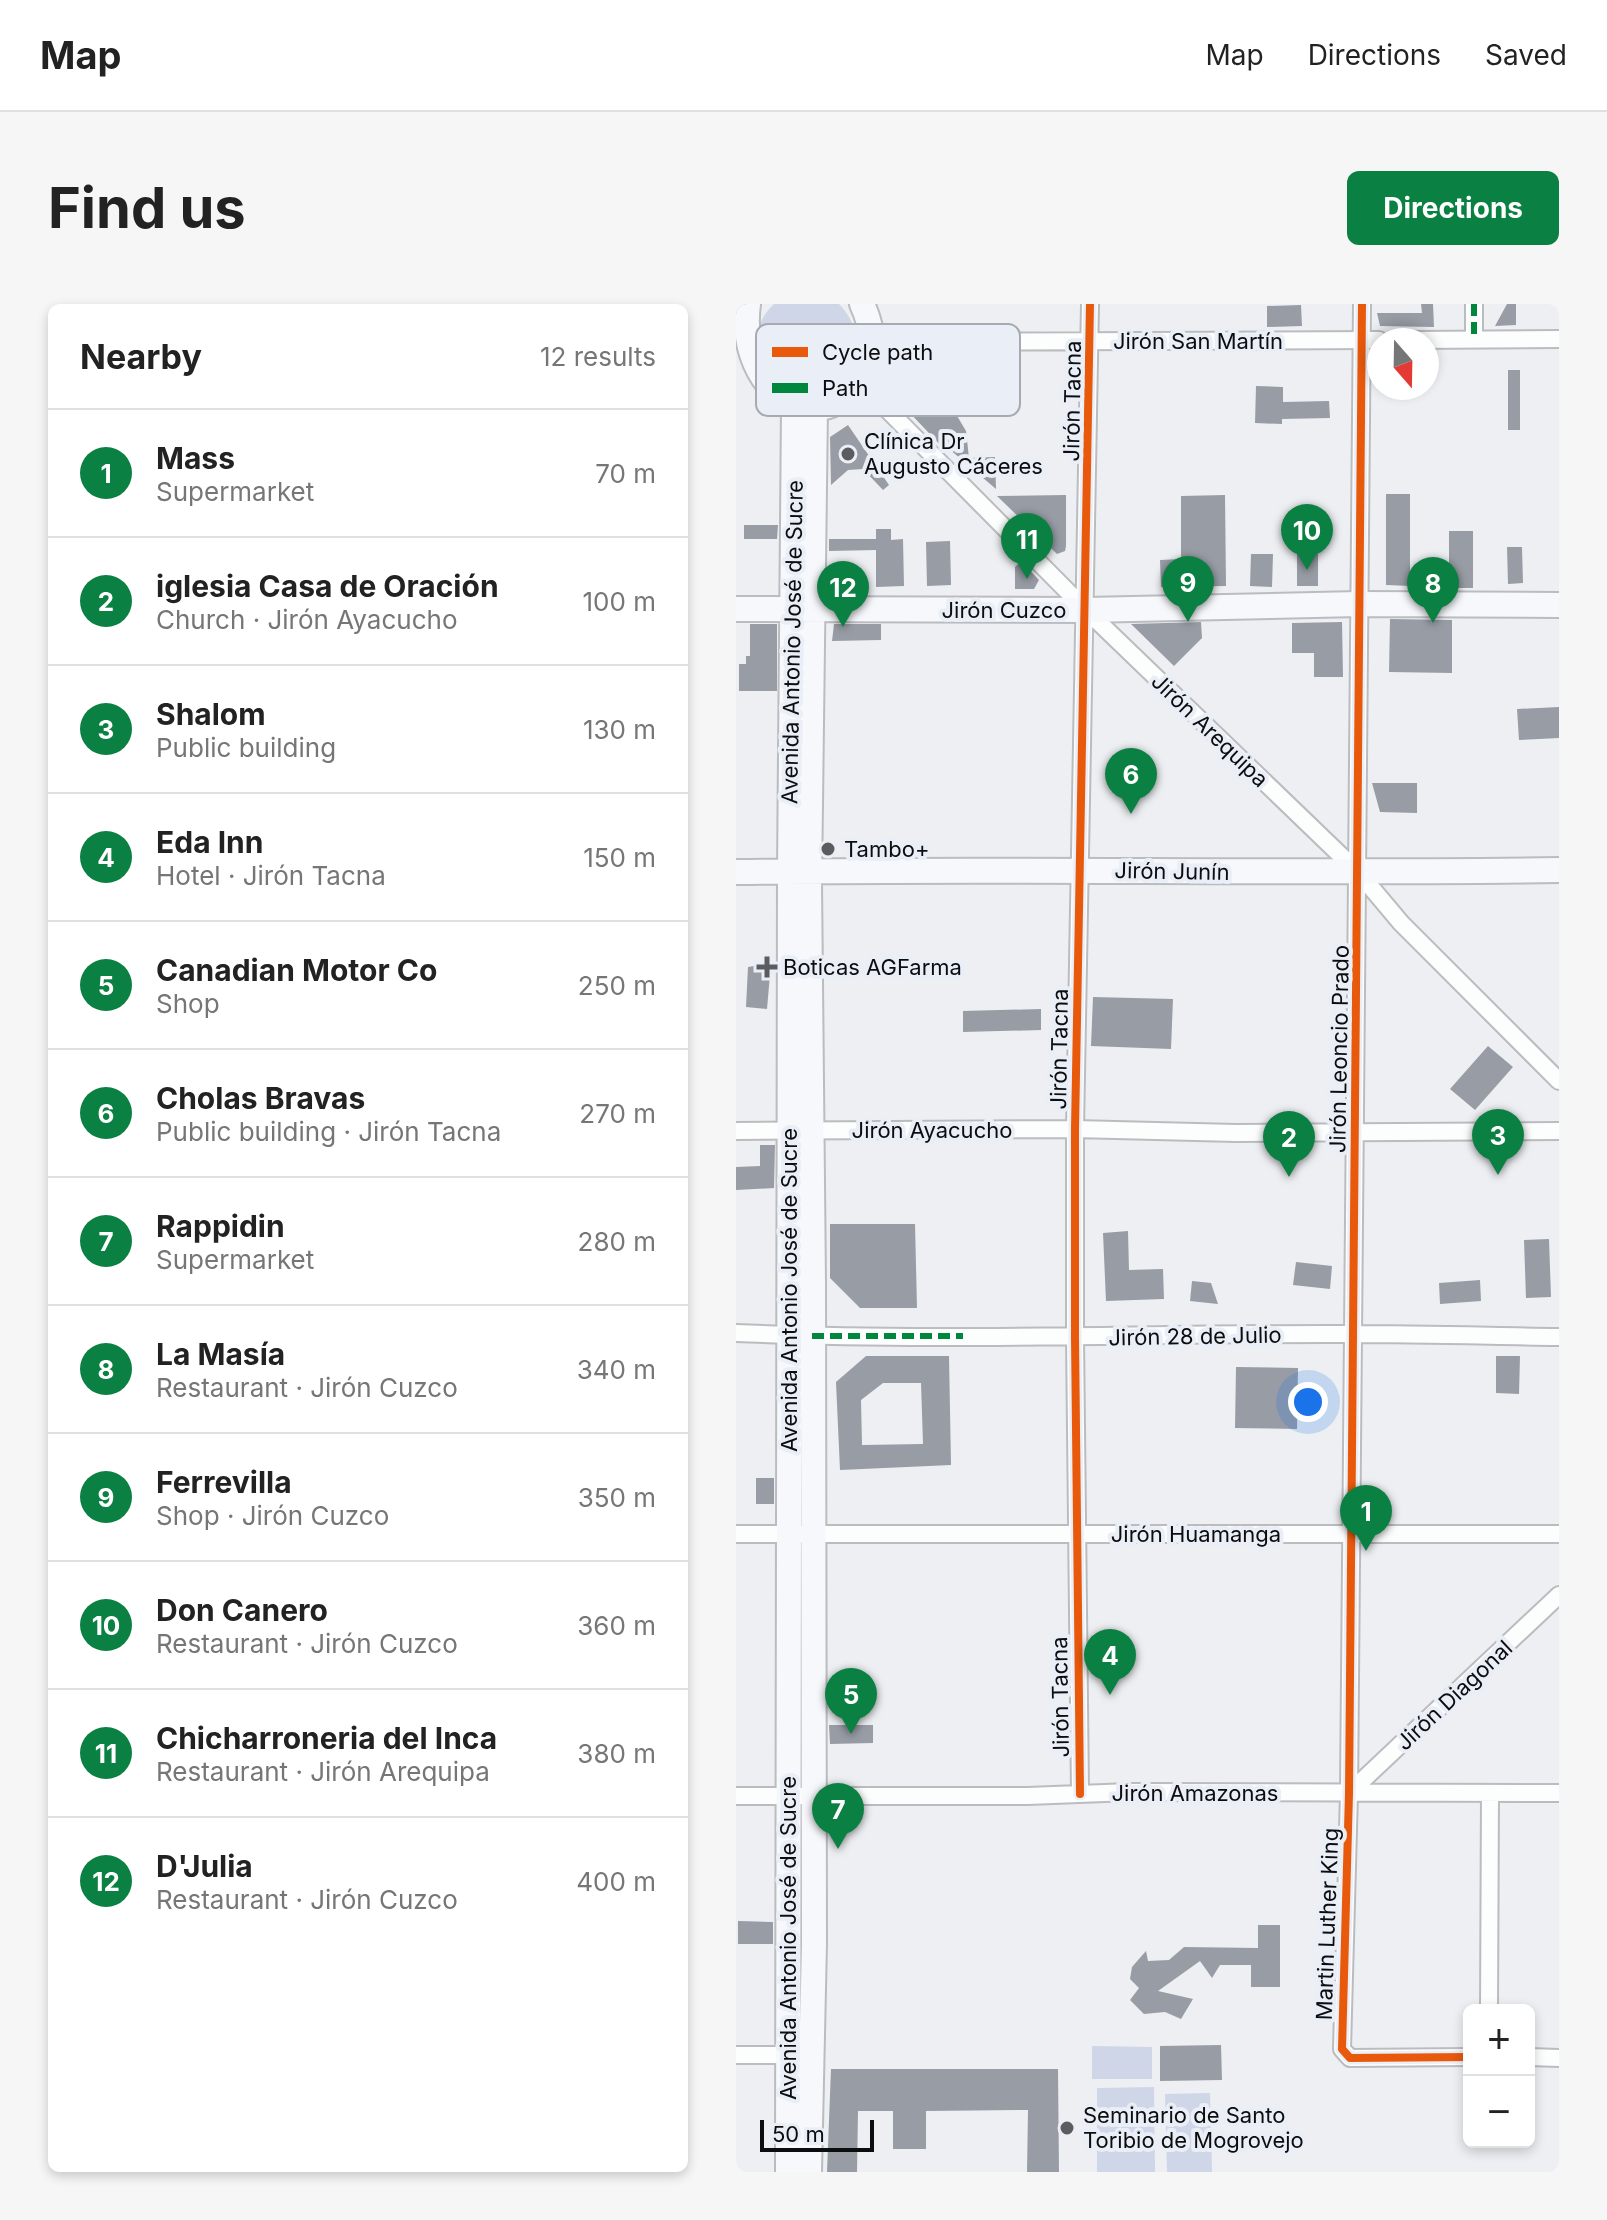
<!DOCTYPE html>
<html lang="en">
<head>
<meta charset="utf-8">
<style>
  :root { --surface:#fff; --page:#f6f6f6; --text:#222; --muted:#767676; --line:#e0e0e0; --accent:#0b8043 }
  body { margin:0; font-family:Inter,sans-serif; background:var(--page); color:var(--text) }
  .controls { position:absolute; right:24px; bottom:24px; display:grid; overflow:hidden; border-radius:12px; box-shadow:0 4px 12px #0003 }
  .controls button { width:72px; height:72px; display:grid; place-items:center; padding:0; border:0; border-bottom:2px solid var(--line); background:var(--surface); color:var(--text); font:40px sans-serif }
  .compass { position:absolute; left:631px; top:24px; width:72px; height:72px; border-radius:50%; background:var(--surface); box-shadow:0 4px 12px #0003; rotate:160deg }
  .scale { position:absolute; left:24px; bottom:20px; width:114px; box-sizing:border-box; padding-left:8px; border:4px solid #0c0d0f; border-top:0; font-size:22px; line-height:28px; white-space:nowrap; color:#0c0d0f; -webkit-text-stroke:6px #eaeef6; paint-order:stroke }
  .you { position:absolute; left:572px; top:1098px; width:28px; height:28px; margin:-20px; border:6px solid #fff; border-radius:50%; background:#1a73e8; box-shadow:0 0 0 12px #1a73e833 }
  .badge { display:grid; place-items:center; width:52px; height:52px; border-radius:50%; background:var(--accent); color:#fff; font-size:26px; font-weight:700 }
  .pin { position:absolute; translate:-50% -66px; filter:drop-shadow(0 2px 4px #0008) }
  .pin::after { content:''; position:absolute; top:42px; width:28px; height:24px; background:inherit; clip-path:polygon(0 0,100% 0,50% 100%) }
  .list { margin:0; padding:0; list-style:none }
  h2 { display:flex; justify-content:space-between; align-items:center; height:104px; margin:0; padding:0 32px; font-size:34px }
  h2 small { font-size:26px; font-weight:400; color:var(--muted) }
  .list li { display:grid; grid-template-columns:52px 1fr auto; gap:24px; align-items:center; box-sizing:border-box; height:128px; padding:0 32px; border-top:2px solid var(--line) }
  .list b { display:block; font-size:30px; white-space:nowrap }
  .list p { margin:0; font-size:26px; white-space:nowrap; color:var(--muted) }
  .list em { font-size:26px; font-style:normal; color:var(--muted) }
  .map { position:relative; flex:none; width:823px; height:1868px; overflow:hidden; border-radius:12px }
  header { display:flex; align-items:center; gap:48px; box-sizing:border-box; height:112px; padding:0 40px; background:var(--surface); border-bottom:2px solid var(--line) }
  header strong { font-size:38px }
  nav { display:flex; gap:44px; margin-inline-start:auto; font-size:28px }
  .intro { display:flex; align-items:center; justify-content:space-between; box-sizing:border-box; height:192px; padding:0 48px }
  h1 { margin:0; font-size:56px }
  .button { padding:20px 36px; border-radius:12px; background:var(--accent); color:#fff; font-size:28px; font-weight:700 }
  main { display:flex; gap:48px; padding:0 48px }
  aside { flex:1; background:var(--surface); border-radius:12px; box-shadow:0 4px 12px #0003 }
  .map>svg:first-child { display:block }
  .green { fill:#ced6e7 }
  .building { fill:#989ca5; fill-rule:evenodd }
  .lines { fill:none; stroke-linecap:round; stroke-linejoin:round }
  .street-casing { stroke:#bbbcbf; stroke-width:20 }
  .secondary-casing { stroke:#bbbcbf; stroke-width:28 }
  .street { stroke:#fcfdfd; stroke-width:16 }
  .secondary { stroke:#f6f8fb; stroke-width:24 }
  .quiet { stroke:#00873e; stroke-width:6; stroke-dasharray:12 6; stroke-linecap:butt }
  .cycleway-casing { stroke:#eaeef6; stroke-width:13 }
  .cycleway { stroke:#e8590c; stroke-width:8 }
  .poi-dot { fill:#5b5c5f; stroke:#eaeef6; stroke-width:3 }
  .labels { text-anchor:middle; stroke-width:8; stroke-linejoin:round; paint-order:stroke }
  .street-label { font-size:22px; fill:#0c0d0f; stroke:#eaeef6 }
  .poi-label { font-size:22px; fill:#0c0d0f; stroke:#eaeef6; text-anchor:start }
  .key { fill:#eaeef6; stroke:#a7aab1; stroke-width:2 }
  .key-label { font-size:22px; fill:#0c0d0f }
</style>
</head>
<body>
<header>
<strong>Map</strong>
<nav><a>Map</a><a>Directions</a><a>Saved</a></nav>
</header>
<div class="intro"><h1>Find us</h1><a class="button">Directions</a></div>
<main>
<aside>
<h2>Nearby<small>12 results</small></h2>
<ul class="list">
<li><span class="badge">1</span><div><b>Mass</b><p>Supermarket</p></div><em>70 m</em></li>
<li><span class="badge">2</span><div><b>iglesia Casa de Oración</b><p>Church · Jirón Ayacucho</p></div><em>100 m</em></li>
<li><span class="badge">3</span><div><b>Shalom</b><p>Public building</p></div><em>130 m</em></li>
<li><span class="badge">4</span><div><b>Eda Inn</b><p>Hotel · Jirón Tacna</p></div><em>150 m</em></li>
<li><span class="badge">5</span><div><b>Canadian Motor Co</b><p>Shop</p></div><em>250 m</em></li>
<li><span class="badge">6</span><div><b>Cholas Bravas</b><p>Public building · Jirón Tacna</p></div><em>270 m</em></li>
<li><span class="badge">7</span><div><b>Rappidin</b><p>Supermarket</p></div><em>280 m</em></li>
<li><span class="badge">8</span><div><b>La Masía</b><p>Restaurant · Jirón Cuzco</p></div><em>340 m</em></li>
<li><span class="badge">9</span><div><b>Ferrevilla</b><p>Shop · Jirón Cuzco</p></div><em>350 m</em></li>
<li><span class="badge">10</span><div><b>Don Canero</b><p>Restaurant · Jirón Cuzco</p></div><em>360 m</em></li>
<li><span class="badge">11</span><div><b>Chicharroneria del Inca</b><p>Restaurant · Jirón Arequipa</p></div><em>380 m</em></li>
<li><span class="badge">12</span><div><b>D'Julia</b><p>Restaurant · Jirón Cuzco</p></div><em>400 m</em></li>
</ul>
</aside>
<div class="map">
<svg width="823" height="1868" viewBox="0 0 823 1868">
  <rect width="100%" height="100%" fill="#edeff3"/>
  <!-- green -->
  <path class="green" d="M38,0H103C156,55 67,112 39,73C33,65 30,53 26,44C18,28 25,12 38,0Z
    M356,1742L416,1743V1775H356Z
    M418,1783L419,1868H361V1784Z
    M474,1789L476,1868H431L429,1790Z"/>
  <!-- building -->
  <path class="building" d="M685,0H697L698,23L644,22L641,9H686Z
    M771,0H780V21L759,22Z
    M565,1L566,22L531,23V2Z
    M772,66H784V126H772Z
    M520,82L547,83V98L593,97L594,114L546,115V120L519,119Z
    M193,89L211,95L230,127L233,154L259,153L260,185L212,144L208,145L173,108Z
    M112,121L153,181L147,186L127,165L112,166L95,181L94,133Z
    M650,190H674V282L650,281Z
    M330,191V242L329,247L321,250L261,192Z
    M489,191L490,282L425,283L424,256L445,255V192Z
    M8,221H42L41,235H8Z
    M140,225H155V236L167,235L168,282L140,283V246L93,247V235H140Z
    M713,227H737V284H713Z
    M214,237L215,281L191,282L190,238Z
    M771,243H786L787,279L772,280Z
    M515,250H537L536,283L514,282Z
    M561,250H582V282H561Z
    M285,257L303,276L298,285H279V263Z
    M654,315L716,316V369L653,368Z
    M465,318L466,334L438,362L395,320Z
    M606,318L607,373H578V349H556V319Z
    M14,320H41V387H3V360H10V352H14Z
    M98,320H145V336L96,337Z
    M823,403V434L783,436L781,405Z
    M636,479H681V509L644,508Z
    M35,659L31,705L10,703L12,663Z
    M357,693L437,695L435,745L355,742Z
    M305,705V726L227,728V707Z
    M752,742L777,763L739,806L714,785Z
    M24,841H39L38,884L0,886V863L24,862Z
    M94,920H179L181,1004H124L94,974Z
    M392,927L393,966L427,965L428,995L370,997L367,929Z
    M813,935L815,993L790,994L788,936Z
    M560,958L596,962L594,985L557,981Z
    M744,976L745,997L704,1000L703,979Z
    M456,977L475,979L482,1000L454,997Z
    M130,1052H213L215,1161L104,1166L100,1078ZM147,1079H185L187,1140L126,1141L125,1096Z
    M760,1052H784L783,1090L760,1089Z
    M500,1063L562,1064L561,1125L499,1124Z
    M20,1174H38V1200H20Z
    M93,1421H137V1439L94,1440Z
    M2,1617L37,1618V1640H2Z
    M522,1621H544V1683H515V1661H484L476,1674L464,1657L422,1687L457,1695L445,1715L429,1708L408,1710L394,1696L403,1684L394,1675L396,1663L410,1647L412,1657L433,1656L448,1643L522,1644Z
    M485,1741L486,1776L424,1777V1742Z
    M95,1765H322L323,1868H291L292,1806L190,1807V1845H157V1807H122L121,1868H91Z"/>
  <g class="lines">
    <!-- street casing -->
    <g class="street-casing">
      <path id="street" d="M626,0L613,1489L606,1745L614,1754L733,1753
        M738,0V35
        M680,36L823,35
        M137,38L643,36
        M123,77L350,306L623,569L665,619L823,777
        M0,827L339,825L500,829L823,827
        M0,1029C206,1038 412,1029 617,1030C686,1030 754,1032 823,1033
        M0,1230H823
        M613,1489L823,1291
        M344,1490L339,1033V825L354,0
        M0,1492H292L394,1488L823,1489
        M753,1706L754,1490
        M0,1751H62
        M793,1753L823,1754"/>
    </g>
    <!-- secondary casing -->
    <g class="secondary-casing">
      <path id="secondary" d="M12,0C0,90 88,143 127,70C140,46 137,24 126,0
        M0,305L350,306L623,300L823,301
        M0,568C274,564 549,570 823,566
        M52,1868L54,567L58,103
        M73,1868L78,1639L77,979L73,578L79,104"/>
    </g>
    <!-- street -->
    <use href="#street" class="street"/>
    <!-- secondary -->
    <use href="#secondary" class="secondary"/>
    <!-- quiet -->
    <path class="quiet" d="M738,0V35
      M76,1032H227"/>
    <!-- cycleway casing -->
    <g class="cycleway-casing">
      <path id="cycleway" d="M626,0L613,1489L606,1745L614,1754L733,1753
        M344,1490L339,1033V825L354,0"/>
    </g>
    <!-- cycleway -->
    <use href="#cycleway" class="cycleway"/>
  </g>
  <!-- markers -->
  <g class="poi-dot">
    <circle cx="112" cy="150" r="8"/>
    <circle cx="92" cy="545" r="8"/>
    <path d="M27 651h8v8h8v8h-8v8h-8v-8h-8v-8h8z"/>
    <circle cx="331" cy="1824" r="8"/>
  </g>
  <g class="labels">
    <!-- street labels -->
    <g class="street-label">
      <text x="462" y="45">Jirón San Martín</text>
      <text transform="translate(336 97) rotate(-89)" y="8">Jirón Tacna</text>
      <text x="268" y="314">Jirón Cuzco</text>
      <text transform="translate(56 338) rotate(-89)" y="8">Avenida Antonio José de Sucre</text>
      <text transform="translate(474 426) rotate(44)" y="8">Jirón Arequipa</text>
      <text transform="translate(436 567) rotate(1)" y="8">Jirón Junín</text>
      <text transform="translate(323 745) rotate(-89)" y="8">Jirón Tacna</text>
      <text transform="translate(603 745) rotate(-89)" y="8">Jirón Leoncio Prado</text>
      <text x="196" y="834">Jirón Ayacucho</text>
      <text transform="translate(53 986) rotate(-90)" y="8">Avenida Antonio José de Sucre</text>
      <text transform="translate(459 1032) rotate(-1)" y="8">Jirón 28 de Julio</text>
      <text x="460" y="1238">Jirón Huamanga</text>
      <text transform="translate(718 1391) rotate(-43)" y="8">Jirón Diagonal</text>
      <text transform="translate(324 1393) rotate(-91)" y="8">Jirón Tacna</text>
      <text x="459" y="1497">Jirón Amazonas</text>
      <text transform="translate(591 1620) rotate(-88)" y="8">Martin Luther King</text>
      <text transform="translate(52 1634) rotate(-90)" y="8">Avenida Antonio José de Sucre</text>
    </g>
    <!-- poi labels -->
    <g class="poi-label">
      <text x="128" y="145">Clínica Dr<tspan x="128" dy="25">Augusto Cáceres</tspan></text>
      <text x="108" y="553">Tambo+</text>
      <text x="47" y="671">Boticas AGFarma</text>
      <text x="347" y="1819">Seminario de Santo<tspan x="347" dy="25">Toribio de Mogrovejo</tspan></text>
    </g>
  </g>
  <!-- legend -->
  <rect x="20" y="20" width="264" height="92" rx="12" class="key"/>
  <rect x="36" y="43" width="36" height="10" fill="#e8590c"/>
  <rect x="36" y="79" width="36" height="10" fill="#00873e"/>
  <g class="key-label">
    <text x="86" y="56">Cycle path</text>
    <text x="86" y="92">Path</text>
  </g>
</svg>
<div class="controls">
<button>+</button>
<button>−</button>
</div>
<svg class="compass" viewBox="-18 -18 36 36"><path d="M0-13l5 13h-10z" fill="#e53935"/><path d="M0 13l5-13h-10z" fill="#767676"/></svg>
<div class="scale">50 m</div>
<div class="you"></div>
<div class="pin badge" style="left:630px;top:1247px">1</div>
<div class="pin badge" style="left:553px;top:873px">2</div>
<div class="pin badge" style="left:762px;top:871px">3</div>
<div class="pin badge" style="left:374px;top:1391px">4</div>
<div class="pin badge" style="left:115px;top:1430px">5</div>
<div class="pin badge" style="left:395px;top:510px">6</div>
<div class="pin badge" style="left:102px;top:1545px">7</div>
<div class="pin badge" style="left:697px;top:319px">8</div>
<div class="pin badge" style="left:452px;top:318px">9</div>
<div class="pin badge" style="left:571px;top:266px">10</div>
<div class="pin badge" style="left:291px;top:275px">11</div>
<div class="pin badge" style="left:107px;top:323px">12</div>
</div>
</main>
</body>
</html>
